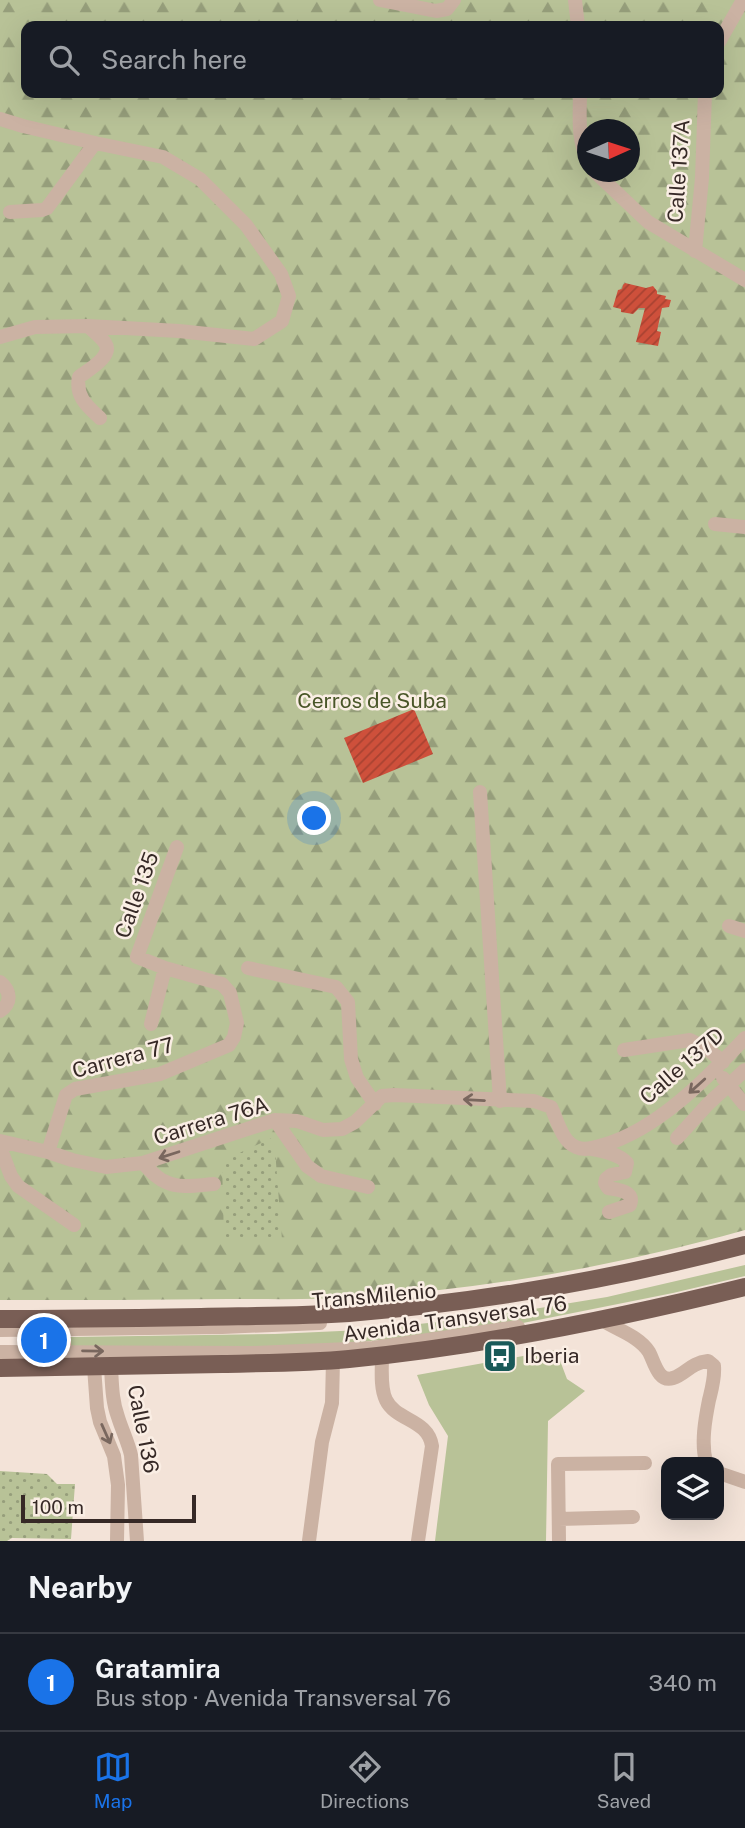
<!DOCTYPE html>
<html lang="en">
<head>
<meta charset="utf-8">
<style>
  :root { --surface:#171b24; --page:#20242c; --text:#f1f3f6; --muted:#9ea1a6; --line:#363941; --accent:#1a73e8 }
  body { margin:0; font-family:"Public Sans",sans-serif; background:var(--page); color:var(--text) }
  .controls { position:absolute; right:21px; bottom:21px; display:grid; overflow:hidden; border-radius:14px; box-shadow:0 7px 28px #0002 }
  .controls button { width:63px; height:63px; display:grid; place-items:center; padding:0; border:0; border-bottom:2px solid var(--line); background:var(--surface); color:var(--text); font:35px sans-serif }
  .compass { position:absolute; left:577px; top:119px; width:63px; height:63px; border-radius:50%; background:var(--surface); box-shadow:0 7px 28px #0002; rotate:87deg }
  .scale { position:absolute; left:21px; bottom:18px; width:175px; box-sizing:border-box; padding-left:7px; border:4px solid #362926; border-top:0; font-size:19px; line-height:24px; white-space:nowrap; color:#362926; -webkit-text-stroke:5px #faeee4; paint-order:stroke }
  .you { position:absolute; left:315px; top:819px; width:24px; height:24px; margin:-18px; border:5px solid #fff; border-radius:50%; background:#1a73e8; box-shadow:0 0 0 10px #1a73e833 }
  .badge { display:grid; place-items:center; width:46px; height:46px; border-radius:50%; background:var(--accent); color:#fff; font-size:23px; font-weight:700 }
  .pin { position:absolute; translate:-50% -50%; border:4px solid #fff; box-shadow:0 2px 7px #0006 }
  .list { margin:0; padding:0; list-style:none }
  h2 { display:flex; justify-content:space-between; align-items:center; height:91px; margin:0; padding:0 28px; font-size:30px }
  h2 small { font-size:23px; font-weight:400; color:var(--muted) }
  .list li { display:grid; grid-template-columns:46px 1fr auto; gap:21px; align-items:center; box-sizing:border-box; height:98px; padding:0 28px; border-top:2px solid var(--line) }
  .list b { display:block; font-size:26px; white-space:nowrap }
  .list p { margin:0; font-size:23px; white-space:nowrap; color:var(--muted) }
  .list em { font-size:23px; font-style:normal; color:var(--muted) }
  .icon { flex:none; width:38px; height:38px; fill:none; stroke:currentColor; stroke-width:2; stroke-linecap:round; stroke-linejoin:round }
  .map { position:relative; flex:none; width:745px; height:1541px; overflow:hidden }
  .search { position:absolute; background:var(--surface); box-shadow:0 7px 28px #0002; left:21px; right:21px; top:21px; height:77px; display:flex; align-items:center; gap:18px; box-sizing:border-box; padding:0 24px; border-radius:14px; color:var(--muted); font-size:26px }
  .sheet { height:189px; background:var(--surface) }
  nav { display:flex; justify-content:space-around; align-items:center; box-sizing:border-box; height:98px; border-top:2px solid var(--line); background:var(--surface); font-size:19px; color:var(--muted) }
  nav a { display:grid; justify-items:center; gap:4px }
  nav .on { color:var(--accent) }
  .map>svg:first-child { display:block }
  .grass { fill:#b8c297 }
  .forest { fill:url(#forest-firs); fill-rule:evenodd }
  .park { fill:url(#park-dots) }
  .building { fill:url(#building-hatch) }
  .lines { fill:none; stroke-linecap:round; stroke-linejoin:round }
  .minor { stroke:#cbb2a3; stroke-width:14 }
  .major { stroke:#795e55; stroke-width:18 }
  .oneway { stroke:#79675e }
  .labels { text-anchor:middle; stroke-width:5; stroke-linejoin:round; paint-order:stroke }
  .street-label { font-size:21px; fill:#362926; stroke:#faeee4 }
  .park-label { font-size:21px; fill:#495628; stroke:#faeee4 }
  .poi-label { font-size:21px; fill:#362926; stroke:#faeee4; text-anchor:start }
</style>
</head>
<body>
<div class="map">
<svg width="745" height="1541" viewBox="0 0 745 1541">
  <defs>
    <pattern id="forest-firs" width="22" height="20" patternUnits="userSpaceOnUse" patternTransform="scale(1.75)"><rect width="22" height="20" fill="#b8c297"/><path d="M5 1l3.5 6h-7zM16 11l3.5 6h-7z" fill="#969e7b"/></pattern>
    <pattern id="park-dots" width="8" height="8" patternUnits="userSpaceOnUse" patternTransform="scale(1.75)"><rect width="8" height="8" fill="#b8c297"/><path d="M2 2h.1M6 6h.1" fill="none" stroke="#969e7b" stroke-width="1.8" stroke-linecap="round"/></pattern>
    <pattern id="building-hatch" width="6" height="6" patternUnits="userSpaceOnUse" patternTransform="scale(1.75)"><rect width="6" height="6" fill="#ce503b"/><path d="M-1 1l2-2M0 6l6-6M5 7l2-2" fill="none" stroke="#a84231"/></pattern>
  </defs>
  <rect width="100%" height="100%" fill="#f3e3d8"/>
  <!-- grass -->
  <path class="grass" d="M745,1265V1276L673,1293L513,1325L327,1346H71V1337L275,1334L362,1330L485,1317L607,1297Z
    M556,1350L567,1379L585,1391L548,1421L546,1541H435L448,1436L429,1405L417,1375Z"/>
  <!-- forest -->
  <path class="forest" d="M0,0H745V1230C619,1265 490,1289 360,1297C316,1300 272,1299 228,1299C152,1300 76,1300 0,1300ZM26,26H719V93H26ZM588,130H630V172H588Z"/>
  <!-- park -->
  <path class="park" d="M274,1137L282,1240H224L222,1161Z
    M0,1471L47,1474L57,1484H75L71,1539L12,1538L7,1541H0Z"/>
  <!-- building -->
  <path class="building" d="M625,283L646,288L653,286L657,291V294L666,296L665,299L671,300L669,307L662,308L657,331L661,332L658,346L636,342L645,308H639L633,314L621,312V309L613,307L618,290L622,289L623,285Z
    M414,709L433,754L363,783L344,738Z
    M71,1337V1346L18,1347V1338Z"/>
  <g class="lines">
    <!-- minor -->
    <path class="minor" d="M380,0L436,11L447,9L454,0
      M575,0L578,26
      M719,42L743,0
      M580,93C580,112 577,142 588,160
      M0,119L23,126L95,143L163,157L200,179L246,225L281,274L289,296L282,321L254,339L179,331L88,326L35,327L0,337
      M595,172L648,222L745,280
      M10,212L42,210L47,208L95,143
      M695,251L702,178L705,93
      M88,326C93,331 101,337 105,343C114,356 88,370 79,377C75,396 87,406 100,418
      M715,524L745,527
      M480,792L500,1101
      M729,926L745,931
      M248,968L336,987L348,1002L351,1059L357,1078L375,1104
      M0,982C11,991 12,1003 0,1011
      M151,1024L165,968
      M624,1050L690,1040L705,1047L723,1062
      M723,1078L744,1104
      M275,1120L307,1166L321,1176L368,1187
      M677,1138L708,1104L745,1070
      M0,1141L48,1152L72,1160L106,1167L143,1163L275,1120L297,1121L323,1130L342,1129L355,1122L382,1096L394,1095L534,1101L551,1107C557,1119 562,1142 576,1147C584,1151 594,1148 603,1145C657,1130 707,1078 745,1038
      M0,1147L11,1176L18,1186L74,1225
      M592,1149C604,1151 619,1154 627,1163L625,1172L611,1175L606,1179L605,1183L608,1188C619,1190 635,1191 630,1205L609,1212
      M48,1152L66,1095L75,1089L160,1074L229,1045L234,1037L237,1023L230,993L222,984L165,968L137,957L177,847
      M143,1163C150,1170 157,1179 166,1182C180,1189 199,1185 214,1184
      M602,1320C617,1330 639,1336 649,1352C654,1361 658,1383 673,1378C686,1374 690,1363 708,1361L714,1366C715,1378 712,1388 709,1400C705,1420 701,1443 706,1462
      M0,1330L222,1327L320,1323
      M0,1352L253,1353L373,1348L518,1327
      M382,1356C382,1369 380,1388 386,1400C396,1421 428,1419 432,1446L418,1541
      M94,1367L97,1408L100,1422L114,1456L118,1485L117,1541
      M111,1367C112,1384 112,1401 118,1417C122,1430 128,1442 131,1455L137,1541
      M719,1473L745,1482
      M559,1519L633,1517
      M309,1541L322,1442L332,1403L333,1360
      M559,1541L558,1464L645,1463"/>
    <!-- major -->
    <path class="major" d="M0,1319C67,1319 134,1318 201,1317C250,1316 300,1316 349,1313C483,1302 615,1279 745,1245
      M0,1368C74,1367 148,1366 222,1364C265,1363 307,1363 349,1359C483,1346 615,1319 745,1287"/>
  </g>
  <!-- one-way arrows -->
  <defs><path id="oneway-shaft" d="M-6 0H5M1.5-3L5.5 0L1.5 3" fill="none" stroke-width="1.6" stroke-linecap="round" stroke-linejoin="round" transform="scale(1.75)"/></defs>
  <g class="oneway">
    <use href="#oneway-shaft" transform="translate(697 1086) rotate(138)"/>
    <use href="#oneway-shaft" transform="translate(474 1100) rotate(-177)"/>
    <use href="#oneway-shaft" transform="translate(169 1155) rotate(162)"/>
    <use href="#oneway-shaft" transform="translate(93 1351) rotate(1)"/>
    <use href="#oneway-shaft" transform="translate(106 1434) rotate(66)"/>
  </g>
  <!-- icons -->
  <defs>
    <g id="bus-square" transform="scale(1.75)"><rect x="-9" y="-9" width="18" height="18" rx="4" fill="#195a58" stroke="#faeee4"/><path d="M-5-6H5V4H4V6H2V4H-2V6H-4V4H-5ZM-3.5-4V0h7V-4ZM-3.5 1.2v1.5H-2V1.2ZM2 1.2v1.5H3.5V1.2Z" fill="#fff"/></g>
  </defs>
  <g fill-rule="evenodd">
    <use href="#bus-square" x="500" y="1356"/>
  </g>
  <g class="labels">
    <!-- street labels -->
    <g class="street-label">
      <text transform="translate(679 171) rotate(-86)" y="7">Calle 137A</text>
      <text transform="translate(137 895) rotate(-70)" y="7">Calle 135</text>
      <text transform="translate(123 1058) rotate(-15)" y="7">Carrera 77</text>
      <text transform="translate(682 1066) rotate(-41)" y="7">Calle 137D</text>
      <text transform="translate(211 1121) rotate(-17)" y="7">Carrera 76A</text>
      <text transform="translate(374 1296) rotate(-5)" y="7">TransMilenio</text>
      <text transform="translate(455 1319) rotate(-8)" y="7">Avenida Transversal 76</text>
      <text transform="translate(143 1429) rotate(79)" y="7">Calle 136</text>
    </g>
    <!-- park labels -->
    <g class="park-label">
      <text x="372" y="708">Cerros de Suba</text>
    </g>
    <!-- poi labels -->
    <g class="poi-label">
      <text x="524" y="1363">Iberia</text>
    </g>
  </g>
</svg>
<div class="controls">
<button><svg class="icon" aria-label="layers" viewBox="0 0 24 24"><path d="M12 4l9 5-9 5-9-5zM3 14l9 5 9-5"/></svg></button>
</div>
<svg class="compass" viewBox="-18 -18 36 36"><path d="M0-13l5 13h-10z" fill="#e53935"/><path d="M0 13l5-13h-10z" fill="#9ea1a6"/></svg>
<div class="scale">100 m</div>
<div class="you"></div>
<div class="pin badge" style="left:44px;top:1340px">1</div>
<div class="search"><svg class="icon" aria-label="search" viewBox="0 0 24 24"><circle cx="10" cy="10" r="6"/><path d="M15 15l6 6"/></svg>Search here</div>
</div>
<section class="sheet">
<h2>Nearby<small></small></h2>
<ul class="list">
<li><span class="badge">1</span><div><b>Gratamira</b><p>Bus stop · Avenida Transversal 76</p></div><em>340 m</em></li>
</ul>
</section>
<nav>
<a class="on"><svg class="icon" aria-label="map" viewBox="0 0 24 24"><path d="M3 6l6-2 6 2 6-2v14l-6 2-6-2-6 2zM9 4v14M15 6v14"/></svg>Map</a>
<a><svg class="icon" aria-label="directions" viewBox="0 0 24 24"><path d="M12 3l9 9-9 9-9-9zM9 14v-3h6M13 9l2 2-2 2"/></svg>Directions</a>
<a><svg class="icon" aria-label="saved" viewBox="0 0 24 24"><path d="M7 4h10v16l-5-4-5 4z"/></svg>Saved</a>
</nav>
</body>
</html>
